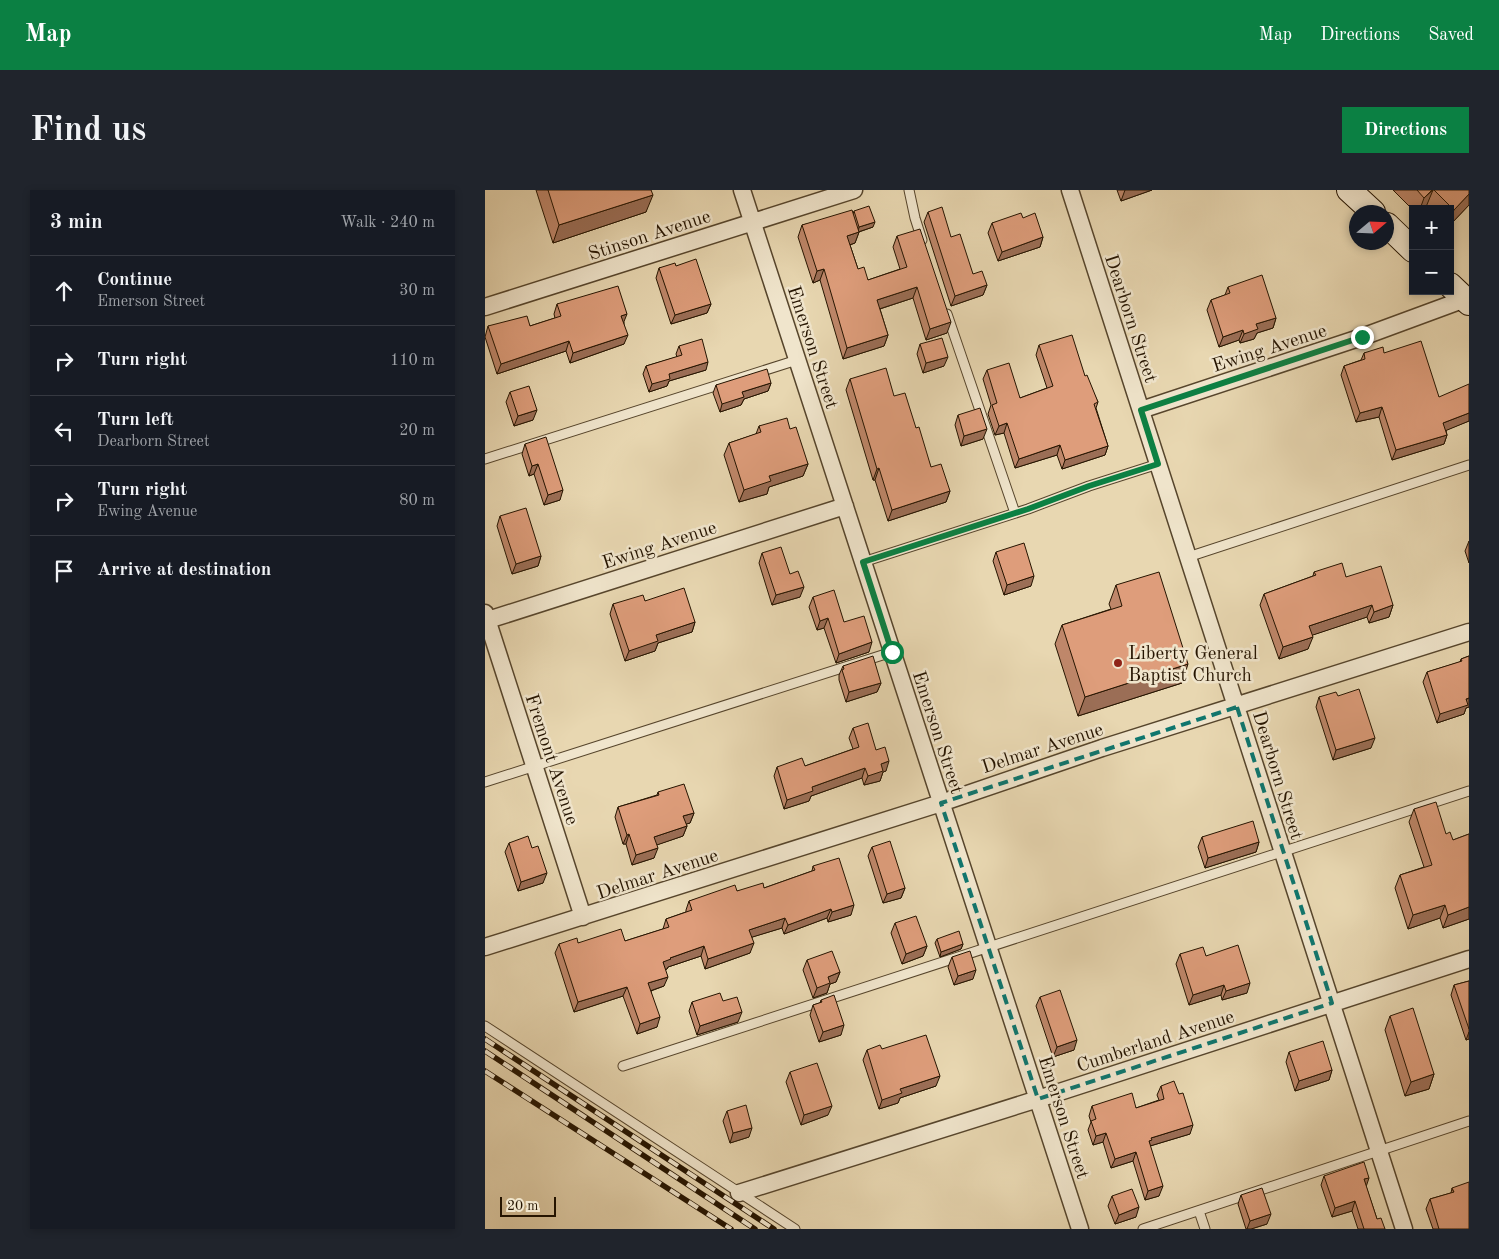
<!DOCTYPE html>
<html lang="en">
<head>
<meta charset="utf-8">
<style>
  :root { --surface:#171b24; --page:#20242c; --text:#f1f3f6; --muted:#9ea1a6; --line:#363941; --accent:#0b8043 }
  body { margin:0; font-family:"Old Standard TT",serif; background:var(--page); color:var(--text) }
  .controls { position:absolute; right:15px; top:15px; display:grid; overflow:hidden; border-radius:0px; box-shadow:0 2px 8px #0003 }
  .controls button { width:45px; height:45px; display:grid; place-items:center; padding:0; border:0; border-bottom:1px solid var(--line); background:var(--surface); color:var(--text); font:25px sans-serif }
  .compass { position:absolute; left:864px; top:15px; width:45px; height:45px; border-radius:50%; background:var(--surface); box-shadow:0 2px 8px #0003; rotate:71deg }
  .scale { position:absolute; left:15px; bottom:12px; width:56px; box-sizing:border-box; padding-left:5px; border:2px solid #251400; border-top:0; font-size:14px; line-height:18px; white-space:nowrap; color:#251400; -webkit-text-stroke:4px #f0e5cc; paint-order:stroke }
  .stop { position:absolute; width:15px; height:15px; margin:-11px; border:4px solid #0b8043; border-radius:50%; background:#fff }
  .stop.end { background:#0b8043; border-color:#fff; box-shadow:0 1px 5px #0008 }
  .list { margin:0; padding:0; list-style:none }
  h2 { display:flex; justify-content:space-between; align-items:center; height:65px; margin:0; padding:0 20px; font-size:21px }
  h2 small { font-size:16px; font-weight:400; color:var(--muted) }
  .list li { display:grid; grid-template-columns:32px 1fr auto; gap:15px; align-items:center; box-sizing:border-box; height:70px; padding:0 20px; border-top:1px solid var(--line) }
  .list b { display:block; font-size:19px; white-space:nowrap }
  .list p { margin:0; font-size:16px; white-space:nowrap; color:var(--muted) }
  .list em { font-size:16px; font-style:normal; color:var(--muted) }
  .icon { flex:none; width:28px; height:28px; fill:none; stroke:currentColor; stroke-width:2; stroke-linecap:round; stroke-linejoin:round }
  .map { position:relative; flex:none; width:984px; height:1039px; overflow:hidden; border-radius:0px }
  header { display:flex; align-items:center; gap:30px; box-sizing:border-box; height:70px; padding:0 25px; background:var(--accent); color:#fff }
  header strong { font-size:24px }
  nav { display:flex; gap:28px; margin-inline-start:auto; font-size:18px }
  .intro { display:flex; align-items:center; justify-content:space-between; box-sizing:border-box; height:120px; padding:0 30px }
  h1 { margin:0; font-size:35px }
  .button { padding:12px 22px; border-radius:0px; background:var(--accent); color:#fff; font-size:18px; font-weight:700 }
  main { display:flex; gap:30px; padding:0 30px }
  aside { flex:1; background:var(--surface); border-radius:0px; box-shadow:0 2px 8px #0003 }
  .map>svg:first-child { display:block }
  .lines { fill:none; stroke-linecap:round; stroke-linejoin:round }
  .lane-casing { stroke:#56452c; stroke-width:11 }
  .street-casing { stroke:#56452c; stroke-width:19 }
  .secondary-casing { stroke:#251400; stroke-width:26 }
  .lane { stroke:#f0e5cc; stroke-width:9 }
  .street { stroke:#f0e5cc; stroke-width:16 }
  .secondary { stroke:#f0e5cc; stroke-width:24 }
  .rail-casing { stroke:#251400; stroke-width:5.5 }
  .rail { stroke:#f0e5cc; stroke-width:4; stroke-dasharray:11; stroke-linecap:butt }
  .wall { fill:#bf876a; stroke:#251400 }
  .shaded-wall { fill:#9b6e56; stroke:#251400 }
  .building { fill:#de9d7b; stroke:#251400 }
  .route { stroke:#0b8043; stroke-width:6 }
  .marked { fill:none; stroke:#0f766e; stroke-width:4; stroke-dasharray:10 6; stroke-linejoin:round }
  .poi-dot { fill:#8f2418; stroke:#f0e5cc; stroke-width:2 }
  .labels { text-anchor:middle; stroke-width:5; stroke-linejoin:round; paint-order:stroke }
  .street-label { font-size:19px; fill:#251400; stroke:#f0e5cc }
  .poi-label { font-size:19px; fill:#251400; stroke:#f0e5cc; text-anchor:start }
</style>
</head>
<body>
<header>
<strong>Map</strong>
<nav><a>Map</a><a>Directions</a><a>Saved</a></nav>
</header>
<div class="intro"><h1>Find us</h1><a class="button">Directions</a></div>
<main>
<aside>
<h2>3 min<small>Walk · 240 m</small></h2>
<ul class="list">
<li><svg class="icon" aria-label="ahead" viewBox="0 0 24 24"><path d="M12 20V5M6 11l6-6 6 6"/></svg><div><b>Continue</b><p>Emerson Street</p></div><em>30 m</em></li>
<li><svg class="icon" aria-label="right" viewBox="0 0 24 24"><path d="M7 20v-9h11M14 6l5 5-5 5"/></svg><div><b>Turn right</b></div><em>110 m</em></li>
<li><svg class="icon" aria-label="left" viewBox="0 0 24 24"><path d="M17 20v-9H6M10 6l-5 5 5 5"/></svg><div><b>Turn left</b><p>Dearborn Street</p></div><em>20 m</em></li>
<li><svg class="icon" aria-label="right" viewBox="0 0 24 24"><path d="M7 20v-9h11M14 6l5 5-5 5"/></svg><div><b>Turn right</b><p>Ewing Avenue</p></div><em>80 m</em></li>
<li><svg class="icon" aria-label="arrive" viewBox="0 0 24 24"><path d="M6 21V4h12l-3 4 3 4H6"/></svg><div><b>Arrive at destination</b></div></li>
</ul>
</aside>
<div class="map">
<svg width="984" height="1039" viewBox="0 0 984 1039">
  <rect width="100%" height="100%" fill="#e8d7b1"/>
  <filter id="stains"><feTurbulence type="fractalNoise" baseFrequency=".004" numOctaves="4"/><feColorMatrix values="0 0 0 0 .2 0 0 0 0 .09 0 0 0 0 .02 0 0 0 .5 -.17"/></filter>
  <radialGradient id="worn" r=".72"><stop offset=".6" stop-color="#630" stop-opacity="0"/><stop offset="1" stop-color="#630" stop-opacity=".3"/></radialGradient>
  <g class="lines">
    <!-- lane casing -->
    <g class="lane-casing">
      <path id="lane" d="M424,0L430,28L437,50
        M462,124L530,323
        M0,269L312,170
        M703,367L984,275
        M378,372L543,319L604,296L673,274
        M0,592L407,462
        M0,836L310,1039
        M138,876L984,601
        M714,1021L720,1039
        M658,1039L984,931"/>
    </g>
    <!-- street casing -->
    <g class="street-casing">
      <path id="street" d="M257,0L595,1039
        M585,0L919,1039
        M0,117L369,0
        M656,220L877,147L980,109
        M0,423L98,727
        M0,431L360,316
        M0,757L456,613L617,558L984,442
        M254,1003L553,909L984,769"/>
    </g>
    <!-- secondary casing -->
    <g class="secondary-casing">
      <path id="secondary" d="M864,0L888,22
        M902,35L928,60
        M965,95L984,113"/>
    </g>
    <!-- lane -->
    <use href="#lane" class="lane"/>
    <!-- street -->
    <use href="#street" class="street"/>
    <!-- secondary -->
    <use href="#secondary" class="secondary"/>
    <!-- rail casing -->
    <g class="rail-casing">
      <path id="rail" d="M0,849L289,1039
        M0,861L270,1039
        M0,881L246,1039"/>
    </g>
    <!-- rail -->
    <use href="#rail" class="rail"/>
  </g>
  <!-- wall -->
  <path class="wall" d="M51,0H166L161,22L68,53Z
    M632,0H667L636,11Z
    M908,0H984V15L965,35V19H943L941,17L940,19H928V20Z
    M369,21L388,37L374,42L370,53L365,55L373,79L383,90L415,79L408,57L412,46L462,143L441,150L428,108L395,119L403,145L399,156L358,169L335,90L328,93L313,47L317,35L368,24Z
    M443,22L466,47L488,84L502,95L498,105L466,116L439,32Z
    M538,28L558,47L555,57L513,71L503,43L507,33Z
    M191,76L226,114L222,123L186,134L171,88L174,78Z
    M743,97L791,128L788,138L772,143L769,149L755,153L754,150L734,157L722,120L726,110L740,105Z
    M72,114L139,132V154L85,173L81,161L12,184L0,147L3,136H45L70,128L69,124Z
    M435,154L459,176L438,183L432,164Z
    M554,155L600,186L613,212L611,218L623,256L620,265L577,279L572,265L530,278L519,243L510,245L503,224L506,215L498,189L502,180L535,208L562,198L551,165Z
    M194,156L221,180L184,191L182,196L164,202L158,184L161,176L192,167L191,164Z
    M879,163H899L984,231L961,240L962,245L959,254L907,270L894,227L871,232L856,185L859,176L876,170Z
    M365,189L409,206L431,238L446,277L465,301L461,312L403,331L390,290H388L361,200Z
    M286,193L283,201L259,209L256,215L235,222L228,203L231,195Z
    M25,202L48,230L29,236L21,212Z
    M473,225L498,249L476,256L470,235Z
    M274,236L305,239L323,274L318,286L284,297L282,304L254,312L239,265L244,253L271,244Z
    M40,254L75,310L59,315L49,284L44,286L37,264Z
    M15,326L56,366L53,376L27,384L12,336Z
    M984,351V373L980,361Z
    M511,362L546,396L519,405L508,371Z
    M277,363L305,384L315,407L287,415L274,373Z
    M829,382L861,387L908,415L904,427L884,433L882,427L827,445L823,459L794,469L775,415L779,404L828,386Z
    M631,395L697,493L593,526L570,454L577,435L626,419L624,414Z
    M328,407L359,432L384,462L351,473L339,438L332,440L324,417Z
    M160,411L210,432L207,442L173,453L170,461L140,471L125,424L128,414Z
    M984,466V517L981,518L979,524L952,533L938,492L942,482L975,472L976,469Z
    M358,476L396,493L392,502L361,512L354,490V485Z
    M853,506L886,558L848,570L831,517L834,507Z
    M368,538L391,560L401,581L398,582L395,591L379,595L377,588L326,606L324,611L299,619L289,586L292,577L320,576L368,559L364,548Z
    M173,602L209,623L205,633L201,634L202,636L198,646L171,655L169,668L147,675L141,654H138L130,627L133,617L172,605Z
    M929,619L968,650L984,644V729L958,738L955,728L923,739L910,698L915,685L939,677L924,632Z
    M717,647L774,652L771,662L720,678L713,657Z
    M24,653L47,658L58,693L33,701L20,662Z
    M387,657L420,698L416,708L398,713L383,666Z
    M328,676L366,725L343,732L342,728L299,744L297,738L267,747L265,763L220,779L216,766L183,777L182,779L180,780L179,796L166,801L172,837L152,844L138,806L89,822L70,763L74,754L140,751L178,739L181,729L201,722V720L204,711L252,701L279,698L327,681Z
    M410,733L442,756L438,766L417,774L406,743Z
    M452,749L478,754L476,759L455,767L450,753Z
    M695,764L721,766L762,803L737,810L736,805L704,815L691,774Z
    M467,767L488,789L469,795L463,777Z
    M322,770L355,782L351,792L345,794L342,803L328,808L318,780Z
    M984,791V849L981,850L966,805L969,795Z
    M555,807L589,860L568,867L551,816Z
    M336,810L356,845L334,852L325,825L328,815L335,813Z
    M207,812L253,832L212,845L204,821Z
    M905,826L949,884L944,899L920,906L900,840Z
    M397,859L451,896L415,908L413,913L394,919L378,870L382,860Z
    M804,862L847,880L844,890L810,901L801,872Z
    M305,882L343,925L316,935L301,892Z
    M676,896L705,944L665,956L674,1006L660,1010L648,971L626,978L618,952L608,955L603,940L606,932L604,926L607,916L651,918L674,910L672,905Z
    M242,921L264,947L245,953L238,931Z
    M839,986L881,996L892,1029L900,1039H873L867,1021L847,1027L836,995Z
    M967,998L984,1039H948L941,1019L945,1009L966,1003Z
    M756,1005L782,1034L766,1039H761L753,1014Z
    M627,1006L651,1027L630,1034L623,1016Z"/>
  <!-- shaded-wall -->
  <path class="shaded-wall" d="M640,0H667L636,11Z
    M948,0L941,17L940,19H935L939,8Z
    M984,4V15L965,35V31L969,20Z
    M168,5L161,22L68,53L74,35Z
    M390,32L388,37L373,42L374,37Z
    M374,42L370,53L358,57L362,46Z
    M558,47L555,57L513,71L517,62Z
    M339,79L335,90L328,93L332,81Z
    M502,95L498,105L466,116L470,106Z
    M432,97L428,108L388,121L392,110Z
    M226,114L222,123L186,134L190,125Z
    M142,124L138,134L136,126Z
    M791,128L788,138L772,143L769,149L755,153L759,144L771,134Z
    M466,132L462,143L441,150L445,139Z
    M758,140L754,150L734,157L738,147Z
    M143,145L139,154L85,173L88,163Z
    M403,145L399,156L358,169L362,158Z
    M84,151L81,161L12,184L16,174Z
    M463,167L459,176L438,183L441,173Z
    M223,172L221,180L184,191L182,196L164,202L167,194L184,184Z
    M286,193L283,201L259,209L256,215L235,222L237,214L257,202Z
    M897,217L894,227L871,232L875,223Z
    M52,220L48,230L29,236L33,226Z
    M984,223V231L955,243L958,233Z
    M522,233L519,243L510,245L514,236Z
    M502,239L498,249L476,256L479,246Z
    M962,245L959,254L907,270L911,260Z
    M575,255L572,265L530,278L534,269Z
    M623,256L620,265L577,279L580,270Z
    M53,274L49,284L44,286L47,276Z
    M323,274L318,286L284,297L282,304L254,312L259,300L284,286Z
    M394,278L390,290H388L392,279Z
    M78,300L75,310L59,315L63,305Z
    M465,301L461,312L403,331L407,320Z
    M56,366L53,376L27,384L31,374Z
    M549,386L546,396L519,405L522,395Z
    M319,397L315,407L287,415L291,405Z
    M887,415L882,427L819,448L824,436Z
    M908,415L904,427L884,433L889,422Z
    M343,428L339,438L332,440L335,431Z
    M210,432L207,442L173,453L170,461L140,471L144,461L171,445Z
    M828,447L823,459L794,469L798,457Z
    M387,452L384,462L351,473L354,464Z
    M703,474L697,493L593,526L600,507Z
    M396,493L392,502L361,512L364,502Z
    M984,508V517L981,518L979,524L952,533L955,524Z
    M890,548L886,558L848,570L851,560Z
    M404,571L401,581L398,582L395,591L379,595L383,586L396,574Z
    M380,578L377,588L326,606L324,611L299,619L302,610L327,597Z
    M209,623L205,633L195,636L198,626Z
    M202,636L198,646L166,657L169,647Z
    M144,644L141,654H138L142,645Z
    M774,652L771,662L720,678L723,668Z
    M173,658L169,668L147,675L151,665Z
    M62,683L58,693L33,701L36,692Z
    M420,698L416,708L398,713L402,704Z
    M369,715L366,725L343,732L347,722Z
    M960,715L955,728L923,739L928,725Z
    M984,717V729L958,738L963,725Z
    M346,719L342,728L299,744L303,735Z
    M300,728L297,738L261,749L264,740Z
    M269,753L265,763L220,779L223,769Z
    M478,754L476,759L455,767L456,762Z
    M219,756L216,766L183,777L182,779L174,781L178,772L185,768Z
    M442,756L438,766L417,774L421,764Z
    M491,780L488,789L469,795L473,786Z
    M355,782L351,792L345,794L342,803L328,808L332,798L343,787Z
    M183,787L179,796L159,803L163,793Z
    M765,793L762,803L737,810L741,801Z
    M739,795L736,805L704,815L708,805Z
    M142,797L138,806L89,822L93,812Z
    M257,822L253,832L212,845L215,836Z
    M175,827L172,837L152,844L155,834Z
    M359,835L356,845L334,852L338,842Z
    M984,842V849L981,850Z
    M592,850L589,860L568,867L572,857Z
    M847,880L844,890L810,901L814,891Z
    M949,884L944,899L920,906L926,892Z
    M455,886L451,896L415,908L413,913L394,919L397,910L415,899Z
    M347,916L343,925L316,935L319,925Z
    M708,935L705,944L665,956L664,951L666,948Z
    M267,938L264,947L245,953L248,943Z
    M621,943L618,952L608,955L611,946Z
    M651,962L648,971L626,978L630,969Z
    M884,988L881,997L879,989Z
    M678,996L674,1006L660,1010L663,1001Z
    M870,1011L867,1021L847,1027L850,1018Z
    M654,1017L651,1027L630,1034L634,1025Z
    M786,1024L782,1034L766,1039H762L765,1031Z"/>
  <!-- building -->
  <path class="building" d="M63,0H166L168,5L74,35Z
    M932,0H947L939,8Z
    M949,0H984V4L969,20Z
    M384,16L390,32L374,37L369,21Z
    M457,17L466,47L475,44L488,84L497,81L502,95L470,106L443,22Z
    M367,20L374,42L362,46L373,79L379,77L383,90L422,77L412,46L435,39L466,132L445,139L432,97L392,110L403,145L362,158L339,79L332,81L317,35Z
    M536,23L538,28L550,23L558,47L517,62L507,33Z
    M211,69L226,114L190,125L174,78L190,73L191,76Z
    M777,85L791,128L771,134L773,139L759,144L758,140L738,147L726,110L745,103L743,97Z
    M133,96L142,124L136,126L143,145L88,163L84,151L16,174L3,136L42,126L45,136L76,126L72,114Z
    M587,145L600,186L602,185L613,212L609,214L623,256L580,270L575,255L534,269L522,233L514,236L507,215L512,213L502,180L524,173L535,208L568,196L554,155Z
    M457,148L463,167L441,173L435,154Z
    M217,149L223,172L184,184L185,189L167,194L161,176L197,165L194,156Z
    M936,151L954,207L984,194V223L958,233L962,245L911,260L897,217L875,223L859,176L880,169L879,163L898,157L899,163Z
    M401,178L409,206L420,203L431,238L434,237L446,277L456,274L465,301L407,320L394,278L392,279L365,189Z
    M282,179L286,193L257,202L259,207L237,214L231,195Z
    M44,196L52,220L33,226L25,202Z
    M495,218L502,239L479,246L473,225Z
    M302,228L305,239L311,237L323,274L284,286L286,291L259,300L244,253L276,242L274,236Z
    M61,247L78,300L63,305L53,274L47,276L40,254Z
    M41,318L56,366L31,374L15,326Z
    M539,353L549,386L522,395L511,362Z
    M296,357L305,384L313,381L319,397L291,405L277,363Z
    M857,373L861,387L896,376L908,415L889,422L887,415L824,436L828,447L798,457L779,404L831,385L829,382Z
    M674,382L703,474L600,507L577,435L637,416L631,395Z
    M199,398L210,432L171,445L173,451L144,461L128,414L158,405L160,411Z
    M349,400L359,432L379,426L387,452L354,464L343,428L335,431L328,407Z
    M388,466L396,493L364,502L357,480L359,479L358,476Z
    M984,466V508L981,509L983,515L955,524L942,482L977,471L976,469Z
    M874,499L890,548L851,560L834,507L851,502L853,506Z
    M383,533L391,560L400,557L404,571L396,574L398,581L383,586L380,578L327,597L328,601L302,610L292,577L317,568L320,576L374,557L368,538Z
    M199,594L209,623L198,626L202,636L169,647L173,658L151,665L144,644L142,645L133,617L174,605L173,602Z
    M951,612L961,644L965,642L968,650L984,644V717L963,725L960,715L928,725L915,685L947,675L929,619Z
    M768,631L774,652L723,668L717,647Z
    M43,646L47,658L53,656L62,683L36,692L24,653Z
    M405,651L420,698L402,704L387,657Z
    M354,668L369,715L347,722L346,719L303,735L300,728L264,740L269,753L223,769L219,756L185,768L186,769L178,772L183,787L163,793L175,827L155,834L142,797L93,812L74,754L92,748L93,753L136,739L140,751L184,737L181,729L207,720L204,711L250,695L252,701L278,693L279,698L330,680L328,676Z
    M431,726L442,756L421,764L410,733Z
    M474,741L478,754L456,762L452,749Z
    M753,755L765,793L741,801L739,795L708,805L695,764L718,757L721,766Z
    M347,761L355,782L343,787L345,793L332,798L322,770Z
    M485,761L491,780L473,786L467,767Z
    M984,791V839L969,795Z
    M575,800L592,850L572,857L555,807Z
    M235,803L238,811L252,807L257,822L215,836L207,812Z
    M349,805L359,835L338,842L328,815L337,812L336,810Z
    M928,818L949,884L926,892L905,826Z
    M441,845L455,886L415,899L417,903L397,910L382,860L395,855L397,859Z
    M838,851L847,880L814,891L804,862Z
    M332,873L347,916L319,925L305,882Z
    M689,891L694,904L698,903L708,935L666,948L667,950L664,951L678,996L663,1001L651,962L630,969L621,943L611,946L606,931L611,929L607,916L647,903L651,918L679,909L676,896Z
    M261,915L267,938L248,943L242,921Z
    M879,972L884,988L879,989L892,1029L896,1028L900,1039H879L870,1011L850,1018L839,986Z
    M984,992V1039H954L945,1009L969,1002L967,998Z
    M777,998L786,1024L765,1031L756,1005Z
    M647,999L654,1017L634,1025L627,1006Z"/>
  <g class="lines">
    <!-- route -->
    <path class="route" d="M407,462L378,372L543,319L604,296L673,274L656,220L877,147"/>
  </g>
  <!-- marked area -->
  <path class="marked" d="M752,517L847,813L553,909L456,613Z"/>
  <!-- markers -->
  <circle class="poi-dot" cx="633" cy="473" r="5"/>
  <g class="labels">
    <!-- street labels -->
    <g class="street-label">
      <text transform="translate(164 44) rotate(-18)" y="7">Stinson Avenue</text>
      <text transform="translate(647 128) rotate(72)" y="7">Dearborn Street</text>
      <text transform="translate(329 157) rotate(72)" y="7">Emerson Street</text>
      <text transform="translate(784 157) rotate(-18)" y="7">Ewing Avenue</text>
      <text transform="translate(174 354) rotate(-18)" y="7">Ewing Avenue</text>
      <text transform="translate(454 542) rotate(72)" y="7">Emerson Street</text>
      <text transform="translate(557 557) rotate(-18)" y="7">Delmar Avenue</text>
      <text transform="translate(68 569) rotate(72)" y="7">Fremont Avenue</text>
      <text transform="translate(794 585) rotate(73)" y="7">Dearborn Street</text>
      <text transform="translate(172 683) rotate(-18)" y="7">Delmar Avenue</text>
      <text transform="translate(670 850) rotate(-18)" y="7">Cumberland Avenue</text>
      <text transform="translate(580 927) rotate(72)" y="7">Emerson Street</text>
    </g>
    <!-- poi labels -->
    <g class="poi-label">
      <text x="643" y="469">Liberty General<tspan x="643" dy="22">Baptist Church</tspan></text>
    </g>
  </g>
  <rect width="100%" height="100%" filter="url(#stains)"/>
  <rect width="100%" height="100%" fill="url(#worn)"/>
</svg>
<div class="controls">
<button>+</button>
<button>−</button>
</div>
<svg class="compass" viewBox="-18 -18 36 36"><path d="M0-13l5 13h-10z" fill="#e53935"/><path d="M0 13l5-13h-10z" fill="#9ea1a6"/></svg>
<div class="scale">20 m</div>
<div class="stop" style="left:407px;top:462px"></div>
<div class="stop end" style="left:877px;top:147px"></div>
</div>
</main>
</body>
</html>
